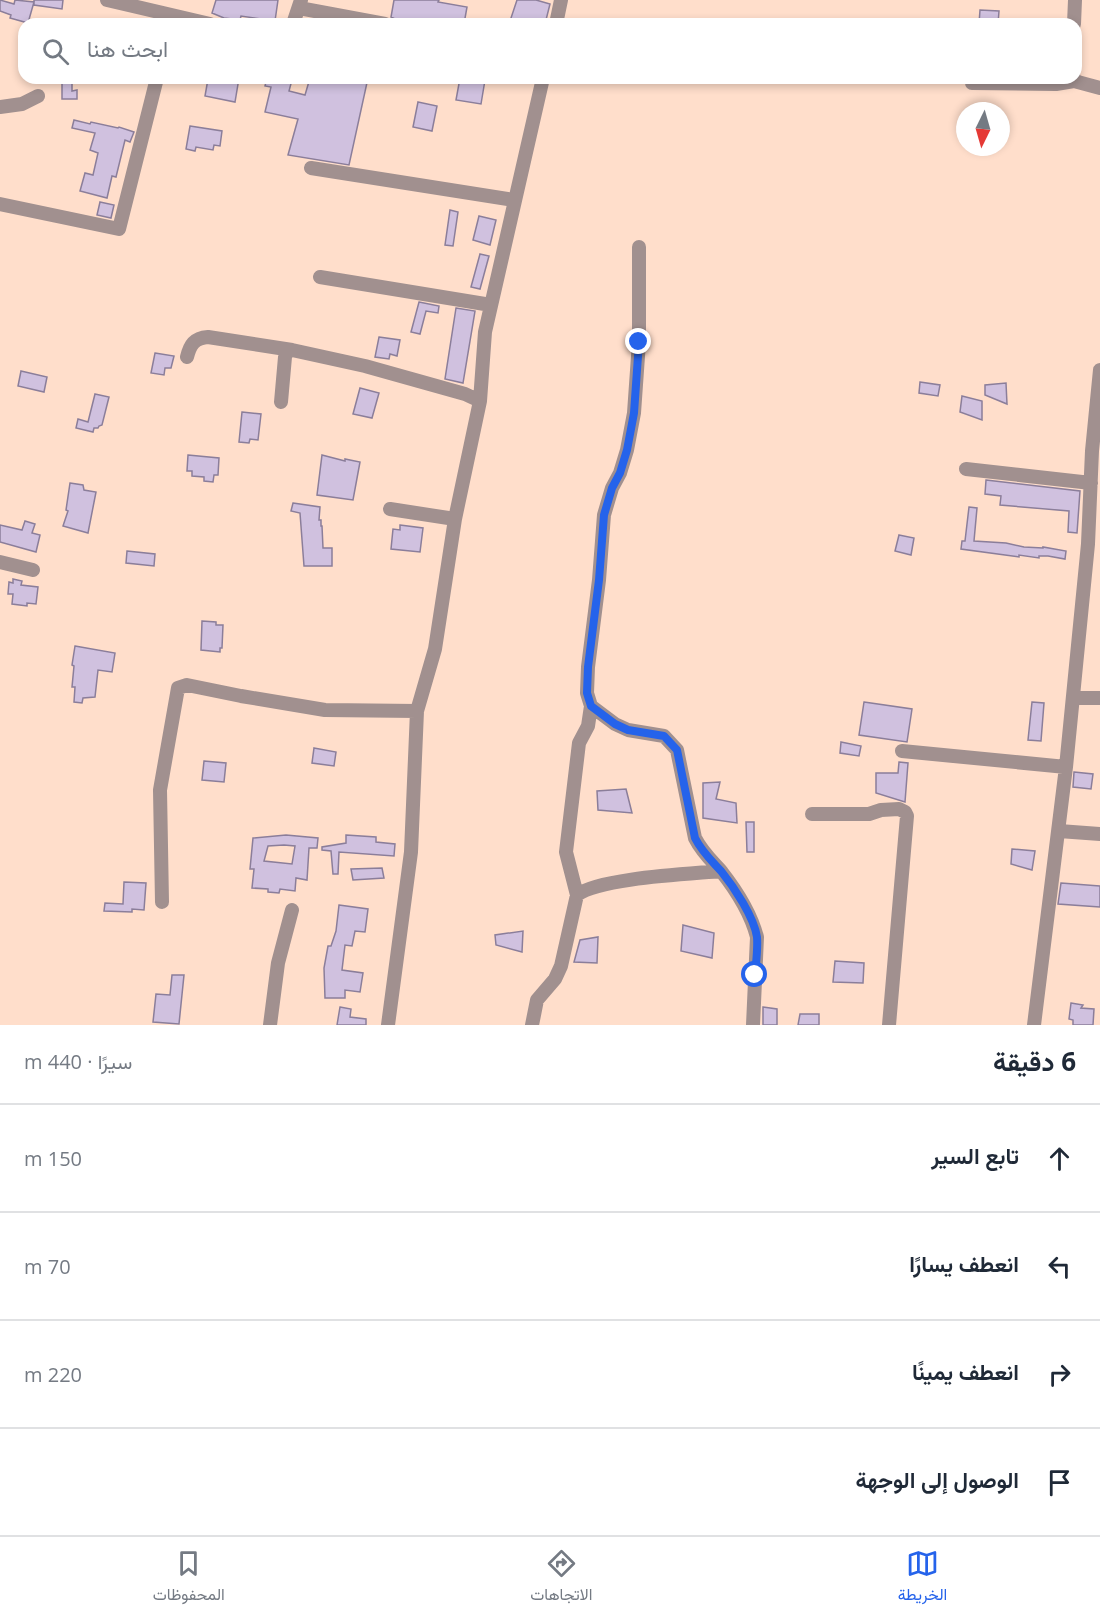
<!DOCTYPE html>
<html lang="ar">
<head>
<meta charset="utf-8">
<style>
  :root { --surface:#fff; --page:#f6f6f7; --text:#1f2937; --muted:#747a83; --line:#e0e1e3; --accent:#2563eb }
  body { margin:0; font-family:"Open Sans",Vazirmatn,sans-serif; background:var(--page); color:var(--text); direction:rtl }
  .compass { position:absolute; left:956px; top:102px; width:54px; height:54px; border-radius:50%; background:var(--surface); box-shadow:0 3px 9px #0003; rotate:185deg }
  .stop { position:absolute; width:18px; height:18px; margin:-14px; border:4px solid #2563eb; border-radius:50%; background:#fff }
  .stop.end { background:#2563eb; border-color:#fff; box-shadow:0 2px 6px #0008 }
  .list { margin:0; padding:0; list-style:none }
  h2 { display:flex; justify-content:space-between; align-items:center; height:78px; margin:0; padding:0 24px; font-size:26px }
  h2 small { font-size:20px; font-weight:400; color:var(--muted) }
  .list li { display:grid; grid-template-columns:39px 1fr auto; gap:18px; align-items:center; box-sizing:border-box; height:108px; padding:0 24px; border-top:2px solid var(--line) }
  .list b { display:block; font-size:22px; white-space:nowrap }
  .list em { font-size:20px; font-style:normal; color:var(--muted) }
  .icon { flex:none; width:33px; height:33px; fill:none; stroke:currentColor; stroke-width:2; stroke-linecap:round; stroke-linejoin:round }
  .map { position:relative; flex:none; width:1100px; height:1025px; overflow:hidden; direction:ltr }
  .search { position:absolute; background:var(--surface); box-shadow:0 3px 9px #0003; left:18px; right:18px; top:18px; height:66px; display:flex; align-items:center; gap:15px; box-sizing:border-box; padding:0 21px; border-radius:18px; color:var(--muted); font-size:22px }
  .sheet { height:510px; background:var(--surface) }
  nav { display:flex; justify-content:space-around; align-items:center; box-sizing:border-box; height:84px; border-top:2px solid var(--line); background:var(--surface); font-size:16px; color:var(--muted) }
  nav a { display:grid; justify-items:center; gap:3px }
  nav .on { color:var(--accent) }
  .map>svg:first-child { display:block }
  .building { fill:#d0c1df; stroke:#8b7e9a; stroke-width:1.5; fill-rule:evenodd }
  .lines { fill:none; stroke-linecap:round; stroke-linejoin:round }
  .minor { stroke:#a1908f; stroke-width:14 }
  .route { stroke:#2563eb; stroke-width:8 }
</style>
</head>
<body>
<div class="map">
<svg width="1100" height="1025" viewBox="0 0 1100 1025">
  <rect width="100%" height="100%" fill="#ffdecb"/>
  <!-- building -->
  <path class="building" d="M0,0L14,4L15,0L34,2L28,23L10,18L11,15L0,11Z
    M34,0H63L62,9L34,5Z
    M216,0H278L275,21L241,16L240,20L224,18L212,13Z
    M394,0H439L438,2L467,7L464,24H396L397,20L391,17Z
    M517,0H536L550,4L545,24H509Z
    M980,10L999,11L998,24H979Z
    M62,78H72V91L77,90V99H62Z
    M214,78H239L235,102L205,96L208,79L213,80Z
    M267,78L292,80L289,91L305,95L310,78H368L349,165L288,155L298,119L265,112L271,87L265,86Z
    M460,78L485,80L481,104L456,100Z
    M418,102L437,106L432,131L413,127Z
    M74,120L90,124L91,122L118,128L119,127L134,132L130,142L125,140L116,177L112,176L107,198L80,191L85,173L93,175L98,153L90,150L95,133L72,128Z
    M190,126L222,131L220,146L214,145L213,150L196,147L195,151L186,149Z
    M100,202L114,205L111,218L97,215Z
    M450,210L458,212L453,246L445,245Z
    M479,216L496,220L490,245L473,240Z
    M480,254L489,256L480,289L471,287Z
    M419,302L439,306L438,313L426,311L420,334L411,332Z
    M456,308L475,311L463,383L445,379Z
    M379,337L400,340L397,356L390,354L389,359L375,357Z
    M155,353L174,356L171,368H165L164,375L151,373Z
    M21,371L47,377L44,392L18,386Z
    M920,382L940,385L938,396L919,393Z
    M1006,383L1007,404L985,395V385Z
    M360,388L379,393L372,418L353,414Z
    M95,394L109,397L102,425L99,426L98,428H94L93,432L76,428L78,419L88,422Z
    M962,396L982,401V420L960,412Z
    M242,412L261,414L258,440L250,439L249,443L239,442Z
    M188,455L219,458L218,475H214L213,482L204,481V477L192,476V471H187Z
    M322,455L345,461V459L360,462L353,500L317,495Z
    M986,480L1080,491L1077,533L1068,532L1069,511L1000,505L1001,496L985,494Z
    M70,483L83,485L84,490L96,492L88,533L63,526L68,511L66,510Z
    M293,503L320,507L319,520H321V526H322L323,548H332V566H304L300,513L291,511Z
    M969,507L977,508L974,541L1006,543L1024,547L1043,548V547L1066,551L1065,559L1048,556H1039V558L1019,555V557L961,549L962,541H965Z
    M25,521L35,524L32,533L40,535L36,552L0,542V525L22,530Z
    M400,525L423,528L420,552L391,549L393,529L400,530Z
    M899,535L914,538L911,555L895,551Z
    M127,551L155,554L154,566L126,563Z
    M13,579L22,581L21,585L38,587L36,604L27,603V606L12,604L13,594H8L9,582L13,583Z
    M202,621L216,622V625H223L222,648H220V652L201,650Z
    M75,646L115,653L112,672L98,670L95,697L83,698L82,703L74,702L75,687H72L74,666L72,665Z
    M864,702L912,709L907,742L859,735Z
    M1032,702L1044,703L1041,741L1028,740Z
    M841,742L861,746L859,756L840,753Z
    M314,748L336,752L334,766L312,763Z
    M204,761L226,763L224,782L202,780Z
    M899,762L908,763L905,802L876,793V773H898Z
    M1074,772L1093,774L1091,789L1073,787Z
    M720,782L716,799L736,803L737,823L703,818V783Z
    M626,789L632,813L598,810L597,791Z
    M746,822H754V852H747Z
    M286,835L318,838L317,848H309L307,880L296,878L295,891L280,889L279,893L268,892V889L252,888L254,869H250L253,838ZM284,845L295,846L292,864L264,861L268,846Z
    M346,835L376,837V842L395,844L394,856L339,852L338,874H333L331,851L322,850V847L346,843Z
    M1012,849L1035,851L1032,870L1011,864Z
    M382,868L384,878L353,880L351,869Z
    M124,882L146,883L144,910L132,909V912L104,911L105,903L123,904Z
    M1061,883L1100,886V907L1058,904Z
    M339,905L368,909L365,932L355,931L352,946L345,945L342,970L363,973L360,992L345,990V998H325L324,968L328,946H331L336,931Z
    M683,925L714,933L712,958L681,951Z
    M523,931L522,952L496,945L495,935Z
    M598,937L597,963L574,962L580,940Z
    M835,961L864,963L863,983L833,982Z
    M172,975H184L179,1024L153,1022L156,994L170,995Z
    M1071,1003L1083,1005L1081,1008L1094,1009L1093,1025H1073V1020L1069,1019Z
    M340,1007L351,1009L350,1017L366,1019V1025H337Z
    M763,1007L777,1009V1025H763Z
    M800,1014H819V1025H798Z"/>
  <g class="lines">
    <!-- minor -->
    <path class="minor" d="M107,0L210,24
      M299,8L385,24
      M293,24L301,0
      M556,24L561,0
      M1074,24L1075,0
      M1074,78V81L1100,88
      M972,83L1056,84L1074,81
      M0,107L22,104L38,96
      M311,168L514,200
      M0,204L119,229L157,78
      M639,247V342L634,413L627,450L620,473L612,488L604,515L599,580L588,667L587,693L591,706L615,724L628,730L664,736L677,750L695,838C702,852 711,860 721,871C736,890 751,914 757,937L753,1025
      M320,277L491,305
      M187,357C190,345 194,338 208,337L292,350
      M281,402L285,357L287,352L292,350L365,366L465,394L480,401
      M966,469L1091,483
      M390,509L455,519
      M0,562L33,570
      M1073,698H1100
      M902,751L1066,767
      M812,814H869L881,810L899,809L905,812L907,816L889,1025
      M1059,831L1100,834
      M577,895L566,852L579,743L588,726L591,706
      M162,902L160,790L178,688L187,685L241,696L325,710L417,711
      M270,1025L278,963L292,910
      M388,1025L411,852L417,711L435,649L455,519L480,401L485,332L543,78
      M532,1025L537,1000L555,979L561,966L577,895C599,878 689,874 721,871
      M1034,1025L1066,767L1088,544L1092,451L1100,370"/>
  </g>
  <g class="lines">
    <!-- route -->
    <path class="route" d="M639,342L634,413L627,450L620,473L612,488L604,515L599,580L588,667L587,693L591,706L615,724L628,730L664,736L677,750L695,838C702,852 711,860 721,871C734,887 754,917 757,937C758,949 756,962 755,975"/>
  </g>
</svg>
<svg class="compass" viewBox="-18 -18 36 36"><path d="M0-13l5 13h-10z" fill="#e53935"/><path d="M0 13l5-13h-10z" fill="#747a83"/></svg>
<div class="stop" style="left:755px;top:975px"></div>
<div class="stop end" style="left:639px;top:342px"></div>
<div class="search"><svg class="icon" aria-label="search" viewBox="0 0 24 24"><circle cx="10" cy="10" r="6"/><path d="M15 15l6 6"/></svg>ابحث هنا</div>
</div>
<section class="sheet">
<h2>6 دقيقة<small>سيرًا · 440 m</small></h2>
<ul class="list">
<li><svg class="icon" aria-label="ahead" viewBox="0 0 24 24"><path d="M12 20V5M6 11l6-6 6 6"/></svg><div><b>تابع السير</b></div><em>150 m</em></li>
<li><svg class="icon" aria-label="left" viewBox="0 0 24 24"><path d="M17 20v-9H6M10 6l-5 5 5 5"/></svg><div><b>انعطف يسارًا</b></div><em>70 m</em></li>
<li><svg class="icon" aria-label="right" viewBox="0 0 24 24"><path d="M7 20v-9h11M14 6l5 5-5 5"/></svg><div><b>انعطف يمينًا</b></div><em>220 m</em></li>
<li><svg class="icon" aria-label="arrive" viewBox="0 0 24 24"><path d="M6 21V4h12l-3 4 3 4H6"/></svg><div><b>الوصول إلى الوجهة</b></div></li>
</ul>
</section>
<nav>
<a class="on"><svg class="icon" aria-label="map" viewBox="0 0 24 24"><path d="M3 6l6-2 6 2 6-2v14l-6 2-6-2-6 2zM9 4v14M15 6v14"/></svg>الخريطة</a>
<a><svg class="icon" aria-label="directions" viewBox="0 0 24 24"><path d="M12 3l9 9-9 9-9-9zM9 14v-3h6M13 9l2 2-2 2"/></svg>الاتجاهات</a>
<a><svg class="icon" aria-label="saved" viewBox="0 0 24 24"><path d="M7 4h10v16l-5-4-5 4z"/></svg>المحفوظات</a>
</nav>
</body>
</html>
